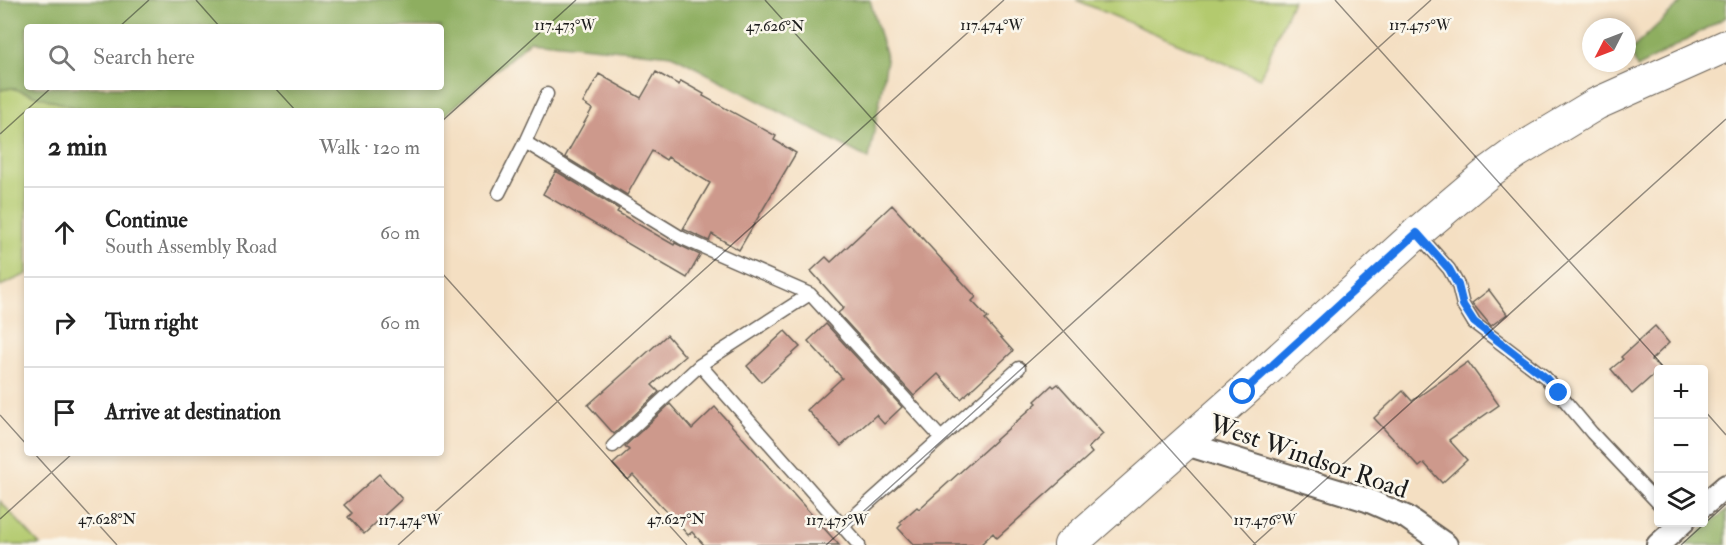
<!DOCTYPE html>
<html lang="en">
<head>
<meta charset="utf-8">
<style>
  :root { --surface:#fff; --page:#f6f6f6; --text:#222; --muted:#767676; --line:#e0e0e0 }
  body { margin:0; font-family:"IM FELL Double Pica",serif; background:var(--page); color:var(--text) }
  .controls { position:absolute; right:18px; bottom:18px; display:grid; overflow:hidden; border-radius:6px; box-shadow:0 3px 9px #0003 }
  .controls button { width:54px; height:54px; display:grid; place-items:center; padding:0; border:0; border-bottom:2px solid var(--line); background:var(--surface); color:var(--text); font:30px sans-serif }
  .compass { position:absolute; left:1582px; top:18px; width:54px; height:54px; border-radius:50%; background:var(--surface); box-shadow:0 3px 9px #0003; rotate:228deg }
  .stop { position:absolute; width:18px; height:18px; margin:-14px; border:4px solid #1a73e8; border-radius:50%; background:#fff }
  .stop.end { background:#1a73e8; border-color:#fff; box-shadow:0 2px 6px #0008 }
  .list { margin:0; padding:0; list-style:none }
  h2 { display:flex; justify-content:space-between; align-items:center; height:78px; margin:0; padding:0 24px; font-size:26px }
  h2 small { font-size:20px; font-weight:400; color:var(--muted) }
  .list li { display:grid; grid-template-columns:39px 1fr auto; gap:18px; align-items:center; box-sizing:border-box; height:90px; padding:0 24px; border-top:2px solid var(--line) }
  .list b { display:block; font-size:22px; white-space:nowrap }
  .list p { margin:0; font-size:20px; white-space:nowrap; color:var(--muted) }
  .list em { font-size:20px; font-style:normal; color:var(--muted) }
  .icon { flex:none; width:33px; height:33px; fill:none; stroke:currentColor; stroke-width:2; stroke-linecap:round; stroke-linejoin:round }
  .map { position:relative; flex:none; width:1726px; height:545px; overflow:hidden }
  .search { position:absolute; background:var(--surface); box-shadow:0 3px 9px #0003; left:24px; top:24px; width:420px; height:66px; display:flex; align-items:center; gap:15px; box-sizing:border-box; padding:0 21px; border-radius:6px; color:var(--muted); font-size:22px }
  .panel { position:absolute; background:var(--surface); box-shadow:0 3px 9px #0003; left:24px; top:108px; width:420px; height:348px; border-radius:6px }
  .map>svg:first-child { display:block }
  .green { fill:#b3ca6e; stroke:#687345; stroke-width:1.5 }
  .forest { fill:#8eae61; stroke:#55653e; stroke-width:1.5; fill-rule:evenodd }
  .building { fill:#cd998c }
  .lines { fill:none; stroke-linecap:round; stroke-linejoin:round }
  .lane-casing { stroke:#686056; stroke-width:15 }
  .street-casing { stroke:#686056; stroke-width:26 }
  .secondary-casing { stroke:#686056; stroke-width:34 }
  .lane { stroke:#fff; stroke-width:12 }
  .street { stroke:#fff; stroke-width:22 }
  .secondary { stroke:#fff; stroke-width:32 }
  .route { stroke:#1a73e8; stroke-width:8 }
  .ticks { fill:none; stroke:#1c1c1c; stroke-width:1.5; stroke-opacity:0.45 }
  .labels { text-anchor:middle; stroke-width:5; stroke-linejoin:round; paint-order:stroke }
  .street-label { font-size:26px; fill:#1c1c1c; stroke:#fbf7ec }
  .ticks-label { font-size:15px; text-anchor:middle; fill:#1c1c1c; stroke:#fbf7ec; stroke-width:5; stroke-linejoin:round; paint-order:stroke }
</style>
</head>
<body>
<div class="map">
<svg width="1726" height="545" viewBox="0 0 1726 545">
  <rect width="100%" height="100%" fill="#fbf7ec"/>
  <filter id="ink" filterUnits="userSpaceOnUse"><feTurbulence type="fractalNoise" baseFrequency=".0167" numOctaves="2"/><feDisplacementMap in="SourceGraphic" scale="12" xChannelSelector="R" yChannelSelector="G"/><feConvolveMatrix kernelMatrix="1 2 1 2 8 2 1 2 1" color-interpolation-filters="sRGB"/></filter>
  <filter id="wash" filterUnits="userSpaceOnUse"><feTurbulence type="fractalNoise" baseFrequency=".008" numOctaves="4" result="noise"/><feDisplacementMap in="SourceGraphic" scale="24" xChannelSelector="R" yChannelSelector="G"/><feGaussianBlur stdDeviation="1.35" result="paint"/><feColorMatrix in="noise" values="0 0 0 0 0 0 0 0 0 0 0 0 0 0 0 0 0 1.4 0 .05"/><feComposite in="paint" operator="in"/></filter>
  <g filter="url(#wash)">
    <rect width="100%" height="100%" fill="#f4dfc2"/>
    <!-- green -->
    <path class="green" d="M1076,0H1293L1260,78Z
      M12,88L85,111H27V274L0,286V90Z
      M0,501L40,545H0Z"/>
    <!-- forest -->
    <path class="forest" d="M0,0H870L887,60L869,159L672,55L530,41L441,119V111H85L12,88L0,90ZM27,27H441V87H27Z
      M1684,0H1726V17L1637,68L1631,50Z
      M1726,510V545H1685Z"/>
    <g id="blocks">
      <!-- building -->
      <path class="building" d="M656,72L679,85L681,81L704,94L703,96L776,136L774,140L796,153L739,250L712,234L709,241L683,229L710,183L668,157L666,160L652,151L627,195L565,157L592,109L583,103L599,74L641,98Z
        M556,171L619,209L617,212L674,245L675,243L700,255L687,278L543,194Z
        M892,205L976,297L972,301L988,318L985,320L1013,351L961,399L938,374L914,396L838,313L844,308L811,271L826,257L831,262Z
        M1489,290L1507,314L1491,326L1472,303Z
        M826,324L902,407L884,424L876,415L841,446L807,410L842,378L808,341Z
        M1655,326L1669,343L1651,360L1660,369L1632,394L1611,369L1623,359L1621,357Z
        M785,331L800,347L761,382L747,366Z
        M667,335L685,356L652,385L659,392L614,434L588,405Z
        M1468,362L1499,405L1449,440L1467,460L1442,483L1424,463L1419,467L1374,418L1403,391L1412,401Z
        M1058,384L1103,434L1088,448L1092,453L997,538L993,533L980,545H914L898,528L902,524L900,522L917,507L919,509L1037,403L1035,401L1052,385L1054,387Z
        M670,404L692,429L715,407L839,545H704L692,532L688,535L633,475L628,480L613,464L629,450L625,446Z
        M379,474L402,499L364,534L348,517L352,513L344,505Z"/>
    </g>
  </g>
  <g filter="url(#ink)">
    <use href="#blocks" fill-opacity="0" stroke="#686056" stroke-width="1.5"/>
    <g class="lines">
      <!-- lane casing -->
      <g class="lane-casing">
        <path id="lane" d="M547,94L525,142L682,238L810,294L941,438
          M499,193L525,142
          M1417,233L1449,269L1458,285L1463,305L1474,323L1545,377L1592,433L1658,503
          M700,365L810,294
          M613,446L700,365L859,545
          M843,526L1019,368"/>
      </g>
      <!-- street casing -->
      <g class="street-casing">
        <path id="street" d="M1183,443L1367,500L1406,517L1446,545
          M1704,505L1726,486
          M1658,545L1683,522"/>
      </g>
      <!-- secondary casing -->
      <g class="secondary-casing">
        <path id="secondary" d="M1070,545L1243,392L1417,233L1489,172L1515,153L1596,104L1726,46"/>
      </g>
      <!-- lane -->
      <use href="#lane" class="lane"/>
      <!-- street -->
      <use href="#street" class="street"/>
      <!-- secondary -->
      <use href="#secondary" class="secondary"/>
    </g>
  </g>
  <g class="lines" filter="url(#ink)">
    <!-- route -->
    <path class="route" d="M1243,392L1417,233L1449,269L1458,285L1463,305L1474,322L1545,377L1559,393"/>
  </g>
  <!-- ticks -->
  <path class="ticks" d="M196,0L220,27M765,0L1256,545M1335,0L1667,370M119,27L149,0M274,87L296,111M441,122L576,0M0,134L52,87M441,272L687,545M1704,410L1726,435M0,415L27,445M34,453L117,545M0,519L73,453M398,545L1004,0M826,545L1431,0M1253,545L1726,119M1681,545L1726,504"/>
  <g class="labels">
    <!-- street labels -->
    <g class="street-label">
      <text transform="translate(1309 456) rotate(19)" y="9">West Windsor Road</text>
    </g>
  </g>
  <g class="ticks-label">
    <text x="565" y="30">117.473°W</text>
    <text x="992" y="30">117.474°W</text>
    <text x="1420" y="30">117.475°W</text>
    <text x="775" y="31">47.626°N</text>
    <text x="107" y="524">47.628°N</text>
    <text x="676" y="524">47.627°N</text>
    <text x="410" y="525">117.474°W</text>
    <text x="837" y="525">117.475°W</text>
    <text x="1265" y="525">117.476°W</text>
  </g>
</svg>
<div class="controls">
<button>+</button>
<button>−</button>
<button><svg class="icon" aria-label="layers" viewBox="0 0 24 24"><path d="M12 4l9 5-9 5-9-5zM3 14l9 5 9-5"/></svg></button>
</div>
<svg class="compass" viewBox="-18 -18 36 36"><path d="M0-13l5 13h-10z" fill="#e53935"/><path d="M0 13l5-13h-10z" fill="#767676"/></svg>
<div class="stop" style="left:1243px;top:392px"></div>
<div class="stop end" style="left:1559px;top:393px"></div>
<div class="search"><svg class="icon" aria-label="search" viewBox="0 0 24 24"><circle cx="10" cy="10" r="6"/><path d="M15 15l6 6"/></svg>Search here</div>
<section class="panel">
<h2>2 min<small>Walk · 120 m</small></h2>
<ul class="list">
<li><svg class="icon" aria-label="ahead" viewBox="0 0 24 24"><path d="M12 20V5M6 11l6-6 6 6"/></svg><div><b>Continue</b><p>South Assembly Road</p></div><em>60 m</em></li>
<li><svg class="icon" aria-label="right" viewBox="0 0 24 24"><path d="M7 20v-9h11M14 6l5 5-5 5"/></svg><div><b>Turn right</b></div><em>60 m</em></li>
<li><svg class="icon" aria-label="arrive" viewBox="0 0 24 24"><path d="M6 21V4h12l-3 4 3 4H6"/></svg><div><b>Arrive at destination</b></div></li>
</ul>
</section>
</div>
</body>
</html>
